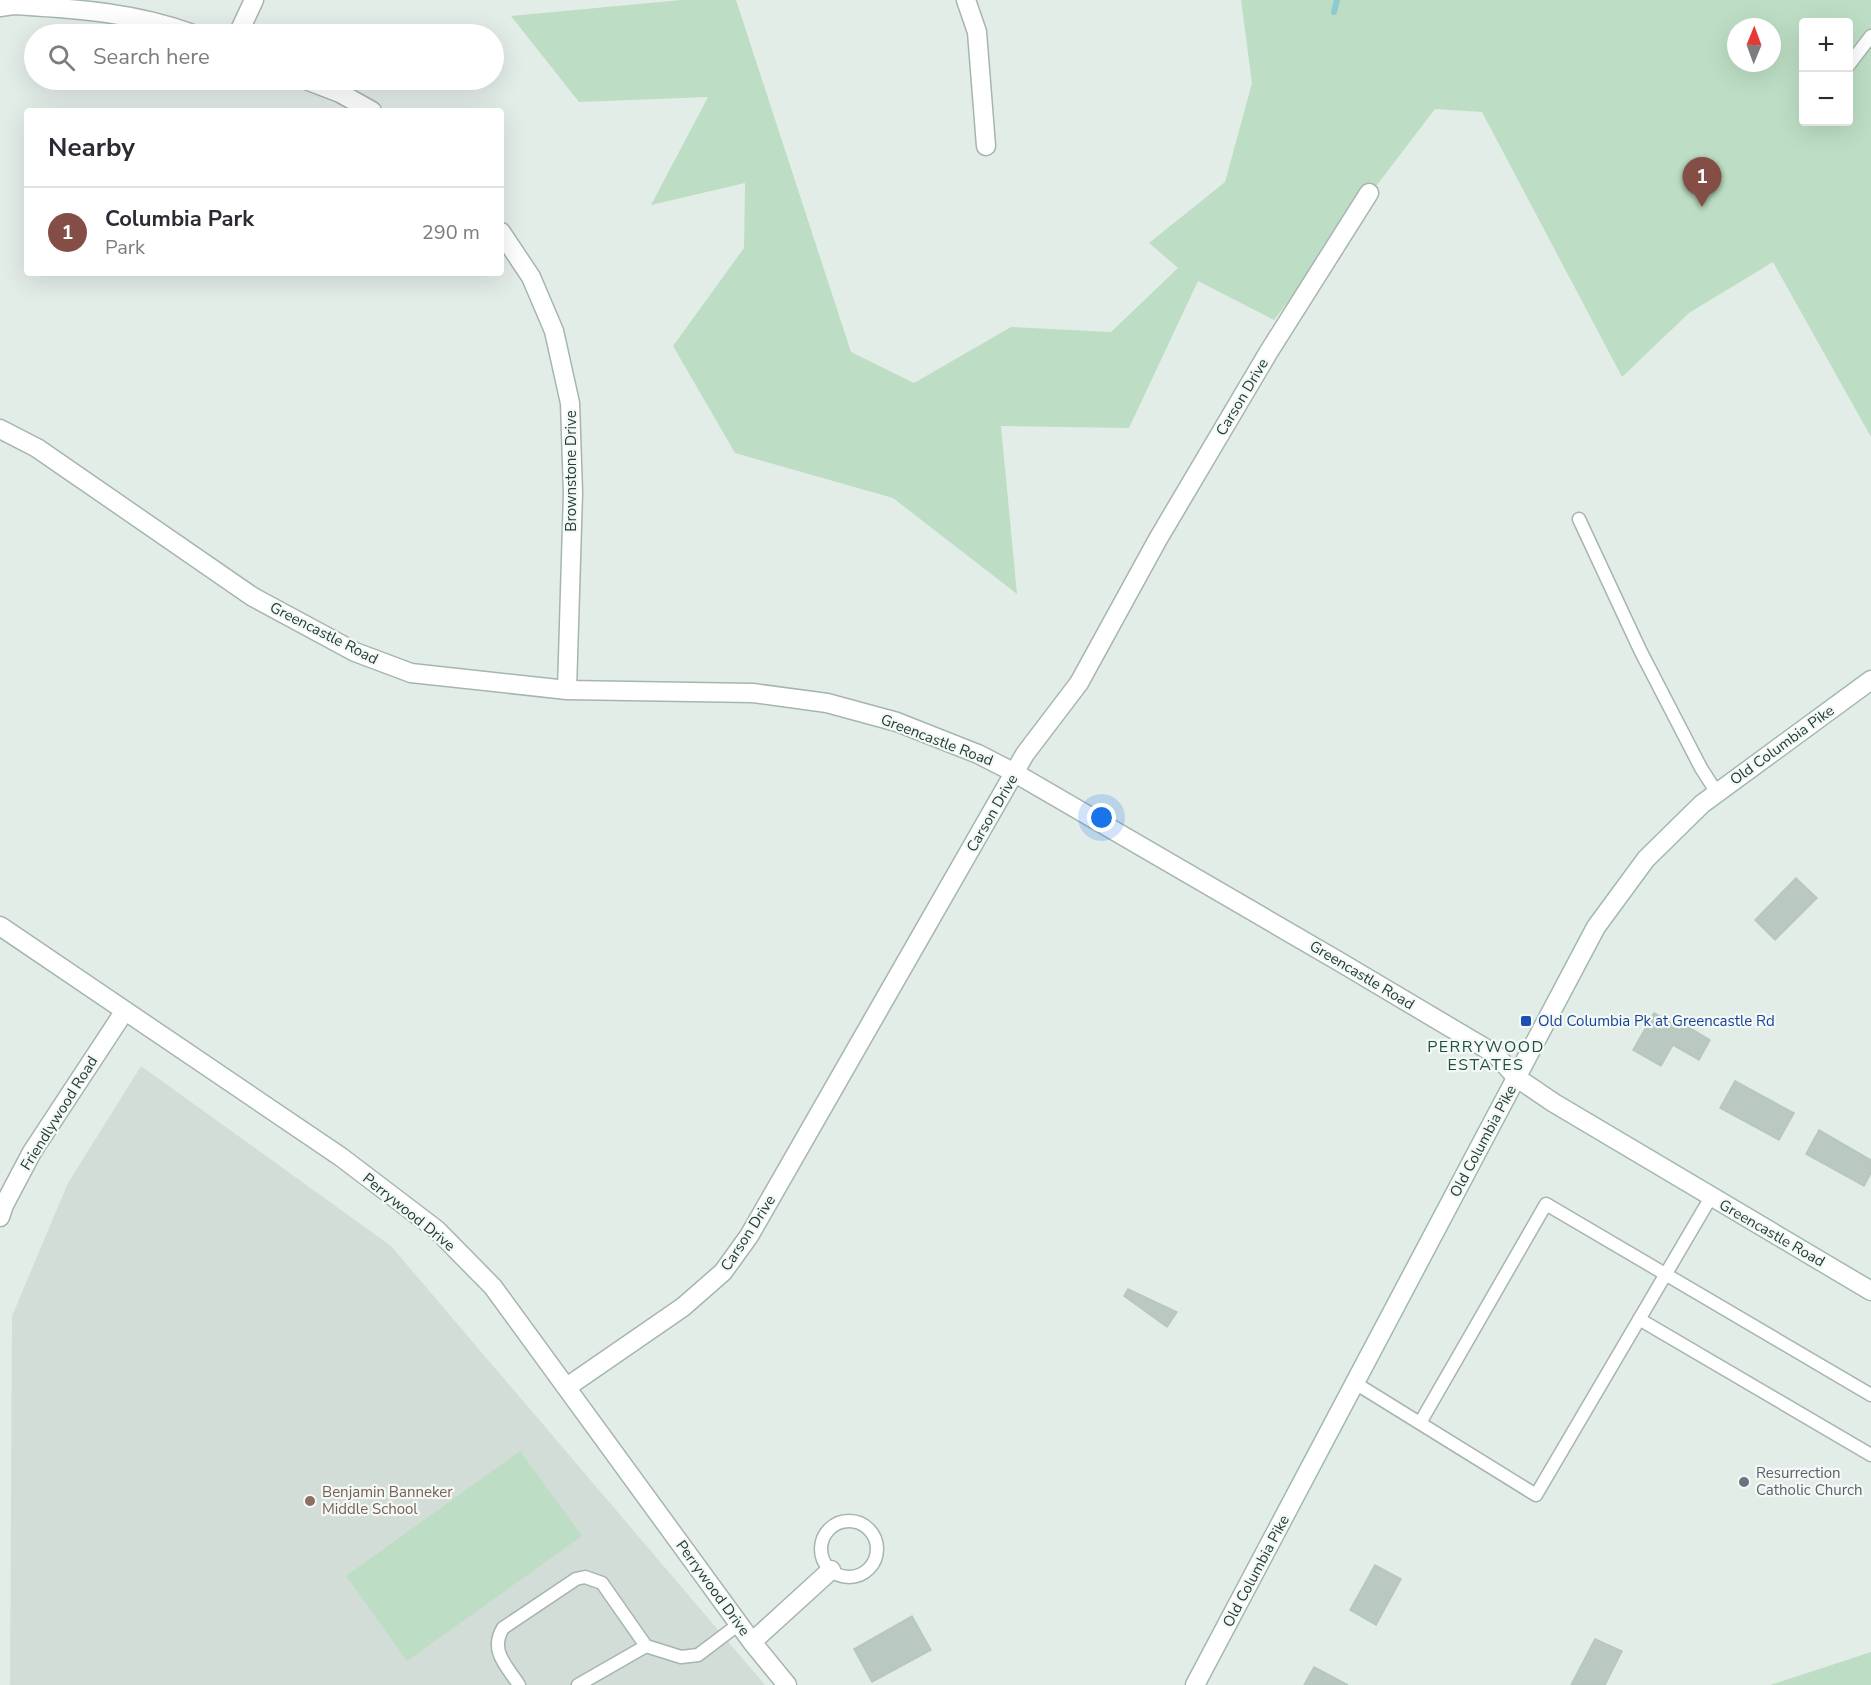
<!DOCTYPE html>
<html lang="en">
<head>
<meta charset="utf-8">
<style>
  :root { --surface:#fff; --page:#f7f7f7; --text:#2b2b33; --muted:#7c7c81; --line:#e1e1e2; --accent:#844e46 }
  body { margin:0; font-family:"Nunito Sans",sans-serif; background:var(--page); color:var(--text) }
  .controls { position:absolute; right:18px; top:18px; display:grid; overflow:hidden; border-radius:6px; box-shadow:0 6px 24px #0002 }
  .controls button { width:54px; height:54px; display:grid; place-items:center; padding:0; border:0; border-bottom:2px solid var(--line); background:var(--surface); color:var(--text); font:30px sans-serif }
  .compass { position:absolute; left:1727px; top:18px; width:54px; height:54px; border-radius:50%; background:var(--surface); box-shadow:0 6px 24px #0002; rotate:1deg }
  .you { position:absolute; left:1102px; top:818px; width:21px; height:21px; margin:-15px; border:4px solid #fff; border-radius:50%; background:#1a73e8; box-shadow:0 0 0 9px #1a73e833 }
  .badge { display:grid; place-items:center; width:39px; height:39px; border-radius:50%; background:var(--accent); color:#fff; font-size:20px; font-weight:700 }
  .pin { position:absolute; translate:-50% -50px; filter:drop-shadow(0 2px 3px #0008) }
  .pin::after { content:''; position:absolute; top:32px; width:21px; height:18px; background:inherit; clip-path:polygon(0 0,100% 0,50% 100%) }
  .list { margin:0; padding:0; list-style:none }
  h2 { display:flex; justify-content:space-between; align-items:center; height:78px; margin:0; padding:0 24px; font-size:26px }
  h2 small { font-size:20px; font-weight:400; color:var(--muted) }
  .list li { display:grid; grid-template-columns:39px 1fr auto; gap:18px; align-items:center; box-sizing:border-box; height:90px; padding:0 24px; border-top:2px solid var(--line) }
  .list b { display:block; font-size:22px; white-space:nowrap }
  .list p { margin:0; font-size:20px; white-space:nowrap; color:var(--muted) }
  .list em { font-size:20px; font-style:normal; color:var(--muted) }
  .icon { flex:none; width:33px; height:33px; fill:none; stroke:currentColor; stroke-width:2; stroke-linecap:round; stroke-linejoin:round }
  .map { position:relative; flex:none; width:1871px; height:1685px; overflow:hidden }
  .search { position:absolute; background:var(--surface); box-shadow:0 6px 24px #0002; left:24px; top:24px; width:480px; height:66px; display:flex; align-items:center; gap:15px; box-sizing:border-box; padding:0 21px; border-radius:33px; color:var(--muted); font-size:22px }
  .panel { position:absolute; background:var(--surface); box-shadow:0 6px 24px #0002; left:24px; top:108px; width:480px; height:168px; border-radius:6px }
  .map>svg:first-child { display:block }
  .built { fill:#d2ddd7 }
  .green { fill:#bddec4; fill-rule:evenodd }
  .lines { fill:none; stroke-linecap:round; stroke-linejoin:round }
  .stream { stroke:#8ccbd1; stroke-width:6 }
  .building { fill:#b9c8c1; stroke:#b6c7bf; stroke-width:1.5 }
  .lane-casing { stroke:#a6b5af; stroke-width:15 }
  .street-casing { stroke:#a6b5af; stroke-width:21 }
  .secondary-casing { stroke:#a2b9af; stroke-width:21 }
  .lane { stroke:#fff; stroke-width:12 }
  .street { stroke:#fff; stroke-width:18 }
  .secondary { stroke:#fff; stroke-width:18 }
  .transit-dot { fill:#1a4fb4; stroke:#f4f9f6; stroke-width:2 }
  .worship-dot { fill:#6b7280; stroke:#f4f9f6; stroke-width:2 }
  .education-dot { fill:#8d6e63; stroke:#f4f9f6; stroke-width:2 }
  .labels { text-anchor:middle; stroke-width:4.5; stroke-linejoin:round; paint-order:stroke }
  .street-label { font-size:15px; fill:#233e35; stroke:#f4f9f6 }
  .transit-label { font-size:15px; fill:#164399; stroke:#f4f9f6; text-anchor:start }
  .worship-label { font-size:15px; fill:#5b616d; stroke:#f4f9f6; text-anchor:start }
  .education-label { font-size:15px; fill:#785e54; stroke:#f4f9f6; text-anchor:start }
  .neighbourhood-label { font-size:16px; letter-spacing:1.5px; fill:#1f5041; stroke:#f4f9f6 }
</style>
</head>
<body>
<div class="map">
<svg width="1871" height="1685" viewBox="0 0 1871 1685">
  <rect width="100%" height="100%" fill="#e3ede8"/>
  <!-- built -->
  <path class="built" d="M141,1066L391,1246L765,1685H10L12,1316L68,1183Z"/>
  <!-- green -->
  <path class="green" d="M681,0H736L851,352L914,383L1011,327L1111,332L1178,268L1149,243L1225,182L1252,83L1241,0H1871V437L1773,262L1689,313L1622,377L1482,112L1435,109L1274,320L1198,281L1129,428L1001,426L1017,594L893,498L735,453L673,346L744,248L745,183L651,205L708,97L579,102L511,16ZM1804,22H1848V122H1804ZM1736,27H1772V63H1736Z
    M520,1451L582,1536L407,1661L346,1576Z
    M1871,1651V1685H1770L1871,1652Z"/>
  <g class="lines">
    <!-- stream -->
    <path class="stream" d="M1334,12L1337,0"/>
  </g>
  <!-- building -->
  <path class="building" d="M1796,878L1817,898L1775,940L1755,920Z
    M1654,1013L1683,1029L1685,1025L1710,1040L1699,1060L1673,1045L1661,1066L1633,1050Z
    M1735,1081L1794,1113L1779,1140L1720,1108Z
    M1819,1130L1871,1160V1173L1864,1186L1806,1154Z
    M1128,1289L1177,1312L1167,1327L1124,1296Z
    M1375,1565L1401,1579L1376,1625L1350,1610Z
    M912,1616L931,1650L872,1682L854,1649Z
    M1595,1639L1622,1651L1605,1685H1571Z
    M1314,1667L1348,1685H1304Z"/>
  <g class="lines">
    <!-- lane casing -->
    <g class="lane-casing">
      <path id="lane" d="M1848,66L1871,36
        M1579,519L1640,650L1701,768L1717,793
        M1639,1319L1871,1455
        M1355,1383L1536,1495L1711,1197
        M1420,1423L1546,1204L1871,1395
        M821 1549a28 28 0 1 1 56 0a28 28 0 1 1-56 0Z
        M519,1685C507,1666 489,1651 503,1628L576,1579L585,1577L602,1583L646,1646L681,1657L698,1655L739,1624
        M578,1685L646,1646"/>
    </g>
    <!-- street casing -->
    <g class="street-casing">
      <path id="street" d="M966,0L977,32L986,146
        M0,7L13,5C76,9 133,12 193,34
        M238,34L254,0
        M306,80L340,93L372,111
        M501,232L531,277L554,331L570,403L573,493L567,690
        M0,429L37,448L253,597L355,652L411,673L567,690L753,693L827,703L897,722L978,754L1015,773L1340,962L1495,1054L1517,1078
        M0,926L341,1157L437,1230L493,1287L752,1642L787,1685
        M0,1217L4,1205L32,1152L124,1012
        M567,1387L683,1307L723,1272L749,1236L1025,754L1079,683L1158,539L1268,353L1369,193
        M752,1642L831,1570"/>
    </g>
    <!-- secondary casing -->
    <g class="secondary-casing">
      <path id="secondary" d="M1517,1078L1554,1103L1871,1291
        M1195,1685L1596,927L1646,859L1702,804L1871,680"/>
    </g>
    <!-- lane -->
    <use href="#lane" class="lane"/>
    <!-- street -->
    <use href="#street" class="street"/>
    <!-- secondary -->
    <use href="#secondary" class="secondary"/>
  </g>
  <!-- markers -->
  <rect class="transit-dot" x="1520" y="1015" width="12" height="12" rx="3"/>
  <circle class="worship-dot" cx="1744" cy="1482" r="6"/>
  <circle class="education-dot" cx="310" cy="1501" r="6"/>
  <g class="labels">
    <!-- street labels -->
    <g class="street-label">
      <text transform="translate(1242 397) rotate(-59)" y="5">Carson Drive</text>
      <text transform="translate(571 471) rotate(-90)" y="5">Brownstone Drive</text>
      <text transform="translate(324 633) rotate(27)" y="5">Greencastle Road</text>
      <text transform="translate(937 740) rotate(21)" y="5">Greencastle Road</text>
      <text transform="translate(1782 745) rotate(-36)" y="5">Old Columbia Pike</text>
      <text transform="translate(992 813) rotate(-60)" y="5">Carson Drive</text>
      <text transform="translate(1362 975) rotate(31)" y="5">Greencastle Road</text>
      <text transform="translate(59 1113) rotate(-58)" y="5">Friendlywood Road</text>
      <text transform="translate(1483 1141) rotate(-62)" y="5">Old Columbia Pike</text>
      <text transform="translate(409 1212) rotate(39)" y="5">Perrywood Drive</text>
      <text transform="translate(748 1233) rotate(-57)" y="5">Carson Drive</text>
      <text transform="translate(1772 1233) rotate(30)" y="5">Greencastle Road</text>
      <text transform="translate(1256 1571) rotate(-62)" y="5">Old Columbia Pike</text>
      <text transform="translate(713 1588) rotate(54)" y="5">Perrywood Drive</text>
    </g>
    <!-- transit labels -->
    <g class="transit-label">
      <text x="1538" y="1026">Old Columbia Pk at Greencastle Rd</text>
    </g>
    <!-- worship labels -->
    <g class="worship-label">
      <text x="1756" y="1478">Resurrection<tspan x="1756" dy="17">Catholic Church</tspan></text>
    </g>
    <!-- education labels -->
    <g class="education-label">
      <text x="322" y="1497">Benjamin Banneker<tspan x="322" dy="17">Middle School</tspan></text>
    </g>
    <!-- neighbourhood labels -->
    <g class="neighbourhood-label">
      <text x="1486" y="1052">PERRYWOOD<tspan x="1486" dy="18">ESTATES</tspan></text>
    </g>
  </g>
</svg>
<div class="controls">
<button>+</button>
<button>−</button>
</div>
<svg class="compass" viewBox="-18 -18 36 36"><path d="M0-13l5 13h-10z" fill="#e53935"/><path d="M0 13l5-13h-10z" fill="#7c7c81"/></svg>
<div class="you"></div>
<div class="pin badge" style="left:1702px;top:207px">1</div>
<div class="search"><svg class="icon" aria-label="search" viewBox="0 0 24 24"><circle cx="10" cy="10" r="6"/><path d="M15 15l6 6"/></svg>Search here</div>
<section class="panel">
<h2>Nearby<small></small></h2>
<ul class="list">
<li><span class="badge">1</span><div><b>Columbia Park</b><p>Park</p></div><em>290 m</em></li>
</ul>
</section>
</div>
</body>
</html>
